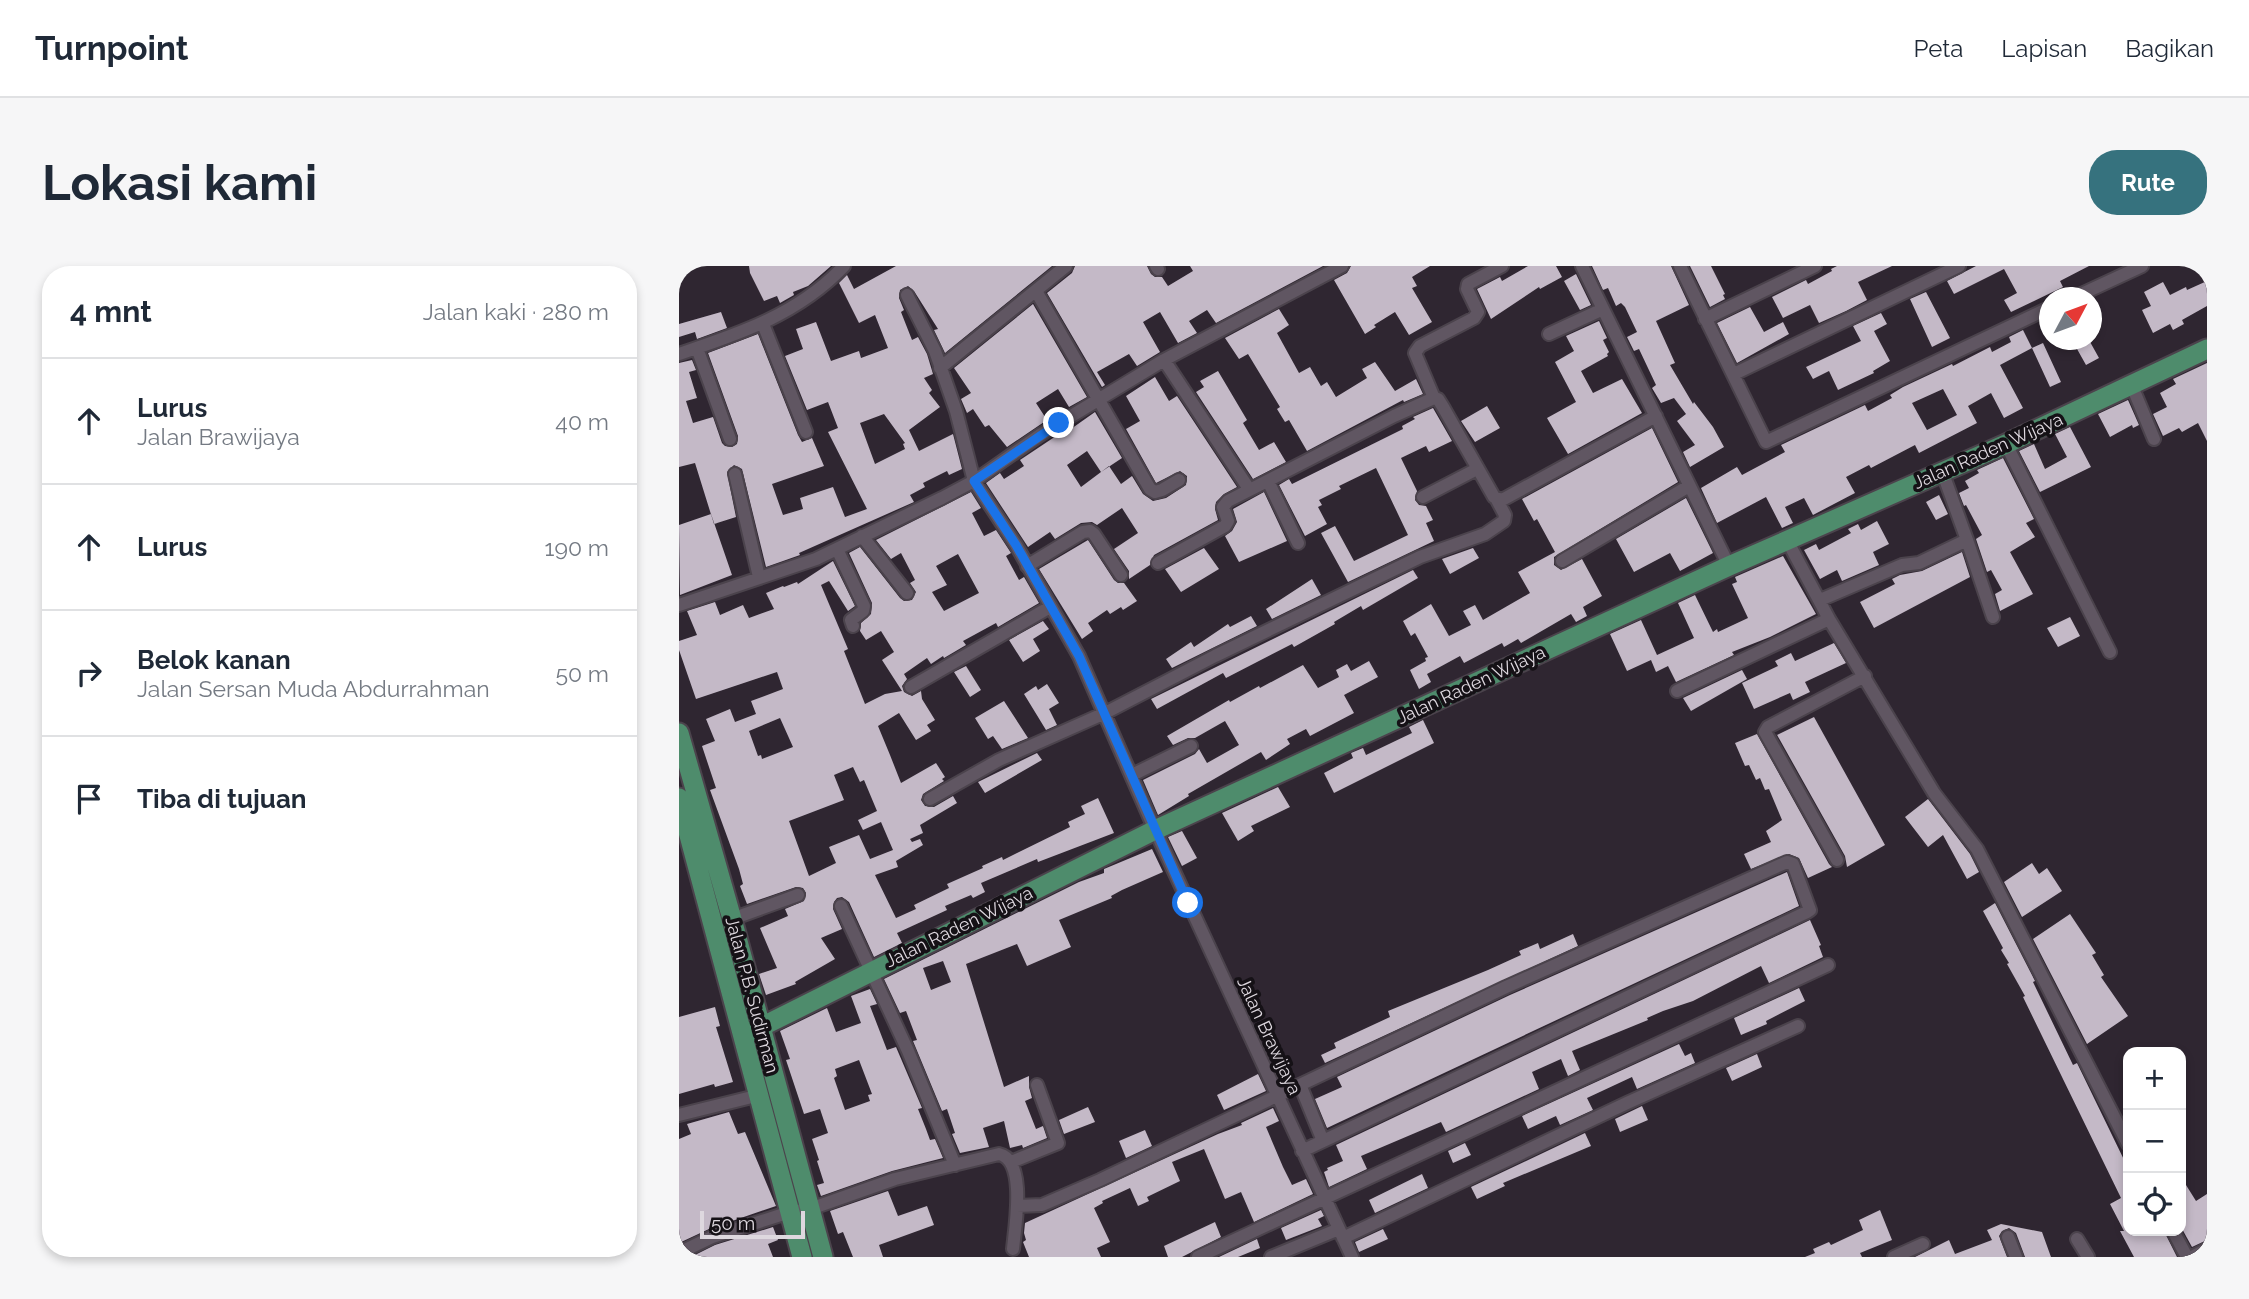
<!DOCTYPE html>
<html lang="id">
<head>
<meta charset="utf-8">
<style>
  :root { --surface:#fff; --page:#f6f6f7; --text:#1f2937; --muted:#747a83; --line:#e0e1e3; --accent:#36727e }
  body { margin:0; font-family:Raleway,sans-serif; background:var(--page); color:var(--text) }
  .controls { position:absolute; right:21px; bottom:21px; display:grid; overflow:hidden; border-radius:14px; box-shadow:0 4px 10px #0003 }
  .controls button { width:63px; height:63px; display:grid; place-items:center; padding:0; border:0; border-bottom:2px solid var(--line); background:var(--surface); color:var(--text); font:35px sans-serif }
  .compass { position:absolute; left:1360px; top:21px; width:63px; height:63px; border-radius:50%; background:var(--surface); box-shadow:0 4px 10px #0003; rotate:49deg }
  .scale { position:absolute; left:21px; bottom:18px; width:105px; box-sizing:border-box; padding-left:7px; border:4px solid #ded8df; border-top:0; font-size:19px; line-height:24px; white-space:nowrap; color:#ded8df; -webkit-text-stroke:5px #151116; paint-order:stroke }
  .stop { position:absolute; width:21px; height:21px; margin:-16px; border:5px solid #1a73e8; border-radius:50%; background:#fff }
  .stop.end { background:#1a73e8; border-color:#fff; box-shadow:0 2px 7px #0008 }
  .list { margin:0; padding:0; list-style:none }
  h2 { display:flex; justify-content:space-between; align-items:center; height:91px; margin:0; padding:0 28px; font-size:30px }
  h2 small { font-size:23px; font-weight:400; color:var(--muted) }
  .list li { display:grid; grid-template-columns:46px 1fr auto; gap:21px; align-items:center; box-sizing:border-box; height:126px; padding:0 28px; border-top:2px solid var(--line) }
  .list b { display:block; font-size:26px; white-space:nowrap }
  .list p { margin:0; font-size:23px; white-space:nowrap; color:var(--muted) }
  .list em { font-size:23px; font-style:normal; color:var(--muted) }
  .icon { flex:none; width:38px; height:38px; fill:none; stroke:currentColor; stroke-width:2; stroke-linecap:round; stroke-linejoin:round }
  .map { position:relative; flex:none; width:1528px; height:991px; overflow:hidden; border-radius:28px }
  header { display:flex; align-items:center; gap:42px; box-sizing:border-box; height:98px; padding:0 35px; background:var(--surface); border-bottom:2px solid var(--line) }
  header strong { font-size:33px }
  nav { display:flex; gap:38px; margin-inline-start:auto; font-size:24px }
  .intro { display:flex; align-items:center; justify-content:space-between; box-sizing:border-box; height:168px; padding:0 42px }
  h1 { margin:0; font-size:49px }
  .button { padding:18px 32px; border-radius:28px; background:var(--accent); color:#fff; font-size:24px; font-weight:700 }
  main { display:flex; gap:42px; padding:0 42px }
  aside { flex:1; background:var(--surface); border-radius:28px; box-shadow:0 4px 10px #0003 }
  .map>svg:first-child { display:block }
  .building { fill:#c4b9c7; fill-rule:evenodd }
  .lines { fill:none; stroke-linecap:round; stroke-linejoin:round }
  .minor-casing { stroke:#4b434c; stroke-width:16 }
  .trunk-casing { stroke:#4b434c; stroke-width:23 }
  .minor { stroke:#605662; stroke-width:12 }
  .trunk { stroke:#4e8c6c; stroke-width:19 }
  .route { stroke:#1a73e8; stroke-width:9 }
  .labels { text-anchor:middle; stroke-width:7; stroke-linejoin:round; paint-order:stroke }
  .street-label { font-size:18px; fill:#ded8df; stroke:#151116 }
</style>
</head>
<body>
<header>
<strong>Turnpoint</strong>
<nav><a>Peta</a><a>Lapisan</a><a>Bagikan</a></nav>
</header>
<div class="intro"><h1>Lokasi kami</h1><a class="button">Rute</a></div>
<main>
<aside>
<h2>4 mnt<small>Jalan kaki · 280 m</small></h2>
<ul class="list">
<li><svg class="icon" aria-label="ahead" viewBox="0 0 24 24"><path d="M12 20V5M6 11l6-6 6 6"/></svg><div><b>Lurus</b><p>Jalan Brawijaya</p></div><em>40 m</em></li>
<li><svg class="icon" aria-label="ahead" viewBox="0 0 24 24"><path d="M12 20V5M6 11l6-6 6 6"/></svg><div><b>Lurus</b></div><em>190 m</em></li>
<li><svg class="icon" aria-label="right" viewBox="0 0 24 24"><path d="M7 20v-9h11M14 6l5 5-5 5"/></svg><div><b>Belok kanan</b><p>Jalan Sersan Muda Abdurrahman</p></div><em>50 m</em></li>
<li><svg class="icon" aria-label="arrive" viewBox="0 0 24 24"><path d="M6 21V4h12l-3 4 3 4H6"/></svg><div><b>Tiba di tujuan</b></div></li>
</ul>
</aside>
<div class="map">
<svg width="1528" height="991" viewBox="0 0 1528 991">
  <rect width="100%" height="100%" fill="#2f2631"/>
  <!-- building -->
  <path class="building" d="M70,0H152L129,20L114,26L115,29L101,37L98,30L85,35L71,7Z
    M217,0H373L266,87L255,64L259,63L235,25L229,20L221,24L220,32L225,44L222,46L233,74L239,71L248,88L254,108L245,112L253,124L250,127L261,141L230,164L240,185L274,168L283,203L270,209L268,205L244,217L246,221L231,229L235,236L120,287L121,289L87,301L63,203L55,199L48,206L57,251L35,258L16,197L0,201V97L13,94L17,104L10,106L18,132L7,135L14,157L34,151L43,177L46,180L53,181L58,178L59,170L29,87L79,68L119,169L123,176L133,172L145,200L93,218L104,249L124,243L121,232L154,221L166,251L188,243L149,166L159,162L149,136L128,144L106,90L124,83L117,63L137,56L152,95L180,85L182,92L209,82L196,49L180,57L160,17L168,9L175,23ZM205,148L226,177L224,178L226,183L196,198L181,157Z
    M396,0H468L472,8L476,11H483L489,20L514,5L511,0H644L537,57L528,44L510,55L518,67L499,77L481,46L464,56L481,86L458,100L450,88L418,106L426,119L423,121L368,27L393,7Z
    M672,0H751L733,11L738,20L733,22L753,56L730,69L716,46L695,59L697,61L686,68L655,14L668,7Z
    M849,0H877L883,11L861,23L860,21L812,53L798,23L821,11L823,15Z
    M913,0H992L1010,39L977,55L996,97L991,99L1014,138L1015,136L1034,161L1045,181L1011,201L1004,186L1016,179L998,155L1007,148L995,132L982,137L973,122L977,119L960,83L955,85L948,71L958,66L946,41L942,37L937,40L929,22L924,24Z
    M1011,0H1032L1046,28L1044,29L1046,33L1031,41Z
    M1158,0H1213L1179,16L1188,34L1167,45L1140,57L1131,39L1104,52L1093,31L1127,14L1129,18L1153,5L1152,3Z
    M1297,0H1410L1381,15L1384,21L1332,46L1325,34L1338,27L1325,3L1275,28L1268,15Z
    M897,8L912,39L901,44L885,15Z
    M1528,15V40L1503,54L1505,58L1494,64L1491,58L1474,67L1463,44L1472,40L1465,26L1484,16L1491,29L1507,21L1508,24Z
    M1247,26L1271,72L1253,81L1231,33Z
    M354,38L408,131L390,141L379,123L357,137L368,154L328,181L310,159L306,161L294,143L288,147L282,133L292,127L275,102Z
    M1071,41L1085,66L1104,56L1110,68L1058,97L1038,57Z
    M600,43L610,59L598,67L620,107L631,101L642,120L648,116L657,131L688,112L683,103L696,96L716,125L737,113L744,128L725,136L724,134L628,185L610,154L606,156L598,143L601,141L569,88L560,93L546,72Z
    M42,46L48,62L18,73L16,66L0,71V58Z
    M1202,47L1208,58L1195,65L1211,95L1194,105L1195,107L1159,124L1150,105L1134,113L1127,101L1182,75L1174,60Z
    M920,55L928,72L924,74L930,86L928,88L929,90L902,105L914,127L943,113L963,147L889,188L868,152L897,136L876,96L895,85L887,70Z
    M1344,64L1353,82L1364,77L1382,116L1371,121L1353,82L1321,99L1344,142L1325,152L1312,127L1289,140L1298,157L1240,187L1236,179L1192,202L1190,199L1167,211L1176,227L1134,249L1125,232L1106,241L1114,257L1103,262L1087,231L1038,257L1022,222L1058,201L1063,209L1106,186L1102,179L1186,139L1189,145L1213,132L1211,129L1224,121L1273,98L1274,100L1311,81L1313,86L1332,76L1330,71ZM1264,123L1278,149L1248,164L1233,137Z
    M1393,74H1410L1420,92L1407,99Z
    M1528,97V175L1519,157L1503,166L1500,162L1484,170L1474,148L1488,141L1481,127L1497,118L1494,113Z
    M539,105L568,154L564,157L580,184L595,176L607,196L574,213L517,126L525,121L521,115Z
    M476,111L490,135L498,130L558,221L545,228L537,236L536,243L539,254L475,289L471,299L450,313V305L435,283L459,267L443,242L418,259L413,256L402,257L376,273L371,266L349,281L307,217L321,207L325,213L345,200L341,194L380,168L382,170L416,146L443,192L422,206L408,185L388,199L402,221L430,200L442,218L453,210L464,228L474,235L487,232L507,219L508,210L501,205L477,217L447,163L461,155L447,130Z
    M1449,134L1460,159L1454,162L1453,159L1431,171L1419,148Z
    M808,140L821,162L796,176L782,155Z
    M754,142L773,175L750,186L747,180L722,192L738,225L736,234L740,239L747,240L754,254L747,257L755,275L669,316L642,267L656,260L675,295L729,269L697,202L660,220L662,223L640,234L643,239L639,241L648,258L626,270L600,219L610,213L613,218L724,163L723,160L736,153L734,151Z
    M1391,161L1412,201L1361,226L1340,185L1355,178L1366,203L1388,191L1376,168Z
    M973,162L999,216L875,291V299L882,304L903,293L923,330L904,341L908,350L897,356L892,348L842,377L839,373L825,381L823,377L785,397L781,390L748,408L752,416L740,423L731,404L747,395L746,392L749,391L736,367L732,370L724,355L752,338L770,370L792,359L784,345L796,339L804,354L851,327L839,306L876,286L858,253L855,255L843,233Z
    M1324,192L1355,253L1347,257L1356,271L1331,286L1354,328L1321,345L1316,328L1323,324L1312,304L1308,306L1297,273L1303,269L1287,239L1285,240L1280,227L1290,222L1286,215L1300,207L1298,204Z
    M292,226L302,242L293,247L305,270L317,264L332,287L327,290L340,314L345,311L360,337L319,361L317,357L284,375L287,379L265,392L264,390L252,398L248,392L225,408L228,413L223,420L225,426L233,430L242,425L243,433L256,454L248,459L252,465L237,474L220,447L199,460L211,489L222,517L257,497L266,511L263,513L265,515L244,528L242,534L246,540L255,541L274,530L278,537L241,559L244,567L231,573L233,576L241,573L244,579L217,595L219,601L196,609L217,652L237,643L235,639L270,622L268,618L304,602L303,600L323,591L324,594L391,561L389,556L406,548L402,540L419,532L435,567L359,596L358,593L302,617L306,626L294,632L292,629L266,640L268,644L218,667L223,677L195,691L170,636L163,631L158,632L155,636L154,643L163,663L142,672L156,693L116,716L117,718L87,729L80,708L98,702L81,662L109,650L106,643L125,635L127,627L124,622L117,621L68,638L61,620L64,618L60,603L31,524L37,522L23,480L36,475L27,453L51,443L56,456L77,448L72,435L104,423L98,406L17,433L0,384V375L18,369L8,345L36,336L41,349L64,339L70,352L95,343L87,327L104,320L105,321L118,316L119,318L154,295L176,340L169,345L150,315L142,319L169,383L165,385L186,438L206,428L223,425L203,394L215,386L202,365L187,374L181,365L182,357L192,348L193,337L170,287L181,281L221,332L225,335L233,334L237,326L231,317L236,314L222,287L212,293L197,274ZM279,288L300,327L265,345L253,326L268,319L257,300ZM101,452L114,481L83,493L82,489L79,490L70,465ZM174,501L181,516L185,514L198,545L179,554L184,564L202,556L214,584L191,593L180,569L150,581L157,597L130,610L110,555L165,534L155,509Z
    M585,226L608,275L560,296L546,270L553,265L558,256L554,243Z
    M1260,229L1269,248L1257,254L1247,236Z
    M1007,232L1034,287L1001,305L991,287L955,306L937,273Z
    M32,248L53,309L1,329L0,259Z
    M1198,255L1210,278L1194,286L1200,299L1163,315L1158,304L1141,313L1125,284L1137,278L1140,284L1172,267L1169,263L1179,258L1182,264Z
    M409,274L435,314L439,317H445L458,335L444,344L442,341L431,348L428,344L409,357L414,365L403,373L360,303Z
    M525,282L540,303L502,326L486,303Z
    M794,282L800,292L771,308L763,293Z
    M1283,286L1291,311L1195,362L1181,336L1216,318L1213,313L1221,309L1243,305Z
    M1104,290L1137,348L1091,371L1053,386L1055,389L997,416L989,400L977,406L972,394L948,405L931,368L962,354L978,389L1015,372L999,337L1016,329L1034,366L1038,363L1039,366L1069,352L1053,318L1058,316L1056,311Z
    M734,304L739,312L684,344L682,340L655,356L656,358L615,381L613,378L547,412L544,407L478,443L472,433Z
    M633,313L642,329L593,353L587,343Z
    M572,350L578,360L493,402L487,393L512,376L515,381L549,358L551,361Z
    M1391,351L1401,370L1379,381L1368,362Z
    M364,355L370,363L354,373L361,385L344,396L330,374Z
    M1155,377L1167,397L1126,416L1131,426L1114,434L1111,427L1075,443L1063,417L1099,400L1096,395L1112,387L1116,395Z
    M690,395L699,411L665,429L675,447L631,470L627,463L608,473L611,478L587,494L582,486L509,528L510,530L479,549L464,514L516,488L520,483L528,497L560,479L546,455L516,472H509L494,479L488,470L550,434L551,436L580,420L581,422L624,399L639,422L660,411L657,404L668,398L672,405Z
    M287,400L302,424L291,431L275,406Z
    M1063,404L1068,413L1012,445L1004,432Z
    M368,418L380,437L370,443L378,459L367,464L345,428L357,420L359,424Z
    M325,435L349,472L323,483L314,470L309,473L296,452Z
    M1135,451L1206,579L1168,601L1166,590L1097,467L1098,469Z
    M744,454L755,477L655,527L645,507L674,492L672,487L684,482L687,489L733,467L730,461Z
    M1078,468L1150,598L1153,601L1129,612L1120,592L1110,588L1072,603L1065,588L1092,576L1087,565L1103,554L1090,523L1086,524L1081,512L1077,514L1070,499L1066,500L1056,477Z
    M358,487L363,494L306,527L299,516Z
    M599,521L611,541L572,560L575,565L559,575L543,547Z
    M1249,533L1291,588L1300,606L1288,613L1264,569L1249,581L1226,551Z
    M503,565L518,592L503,600L489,571Z
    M473,583L484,606L443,624L432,630L433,632L380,654L392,681L348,700L338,678L287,698L325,821L350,810V821L353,832L346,835L357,863L364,860L368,872L344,882L343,879L331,882L325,855L304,862L310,881L281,887L273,868L276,867L268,843L263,845L234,775L238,774L227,745L221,747L205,713L400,616L425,607V603ZM264,695L272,716L252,724L244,702Z
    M1353,597L1360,608L1368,602L1383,625L1343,651L1325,616Z
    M1108,606L1120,640L648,862L636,833L663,821L658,811L831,729Z
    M1316,637L1356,715L1354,716L1394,799L1398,797L1449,902V965H1485L1498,991H1455L1441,965H1445L1431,938L1442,932L1344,731L1346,730L1328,698L1330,697L1322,684L1324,682L1304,645Z
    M1391,648L1417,687L1413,689L1425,709L1422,711L1449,750L1408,778L1354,673Z
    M1131,654L1142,679L1140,680L1144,691L1090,717L1082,700L1014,735L984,745L968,752L969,754L893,785L901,804L889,810L882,793L853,806L860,823L767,866L762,856L682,890L688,903L650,921L645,906L649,904L648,902L664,895L657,879Z
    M894,668L899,680L646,797L642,789L657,782L655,777L711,751L709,745L809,704L842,689L840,685L859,677L861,683Z
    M1120,722L1126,735L1087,755L1088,758L1062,769L1055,752Z
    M191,723L198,738L191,740L208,784L217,781L243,842L239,843L247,863L251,874L256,873L264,892L213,905L142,930L138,919L145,917L138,895L140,894L133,873L149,867L141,843L125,848L107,794L111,793L101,765L148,742L157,766L182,757L172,730ZM180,794L193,828L189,829L191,835L166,844L155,812L158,810L156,803Z
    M36,741L41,760L37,761L54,816L36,821L35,818L0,828V751Z
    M1000,778L1006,790L1012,787L1016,797L958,823L953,811L908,832L914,844L881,859L877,850L849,863L843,850Z
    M1078,788L1083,801L1053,815L1047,802Z
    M579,808L587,825L545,844L538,829Z
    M963,840L969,854L941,866L936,853Z
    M409,841L416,856L385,868L380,854Z
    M594,842L600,855L587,861L604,901L613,919L627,913L634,928L575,956L562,926L546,933L525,883L493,896L501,915L468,931L470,935L459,940L451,922L423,935L424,937L415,942L431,976L418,982L422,991H350L344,976L347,974L345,967L346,957L539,868L563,859L562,857Z
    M50,846L59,868L66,866L97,940L30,963L0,977V873L12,868L8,858Z
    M466,864L473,880L447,892L440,875Z
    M906,867L912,880L824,917L826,920L798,933L792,921Z
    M786,877L792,889L774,897L769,885Z
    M743,908L749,922L696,947L690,934Z
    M1502,911L1517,935L1528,928V974L1513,981L1502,961Z
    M209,925L219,950L248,940L255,959L200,979L204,991H174L164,966L159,968L151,945Z
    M642,944L645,950L639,953L643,960L607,974L602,962Z
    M1201,944L1213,974L1181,987L1183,991H1126L1136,987L1134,983L1150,976L1152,979L1184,964L1180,954Z
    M536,956L542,971L503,991H489L485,980Z
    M1322,958L1363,966L1372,991H1346L1337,967L1330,962L1323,965L1320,970L1328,991H1236L1270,974L1276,988L1313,974L1308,964Z
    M94,961L99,974L89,978L94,991H12L36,979Z
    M704,963L709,973L680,986L676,976Z
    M578,973L581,982L559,991H540Z"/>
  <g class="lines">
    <!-- minor casing -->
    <g class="minor-casing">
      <path id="minor" d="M477,0L479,3
        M823,0L789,18L788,23L799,46L795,52L741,80L736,87L755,132L759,133L764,141L815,231L823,234L977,150
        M903,0L1050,300
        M1001,0L1087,176L1370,42
        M357,25L471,223L476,226L483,224L500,214
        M228,29L256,85L277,145L295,215L337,279L400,390L476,564L673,991
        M1394,32L1463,0
        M1026,53L1136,0
        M84,58L127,166
        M870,68L924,43
        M18,82L51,173
        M0,88C60,68 120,48 165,0
        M485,94L570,223
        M261,102L387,0
        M1055,108L1280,0
        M1453,120L1475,173
        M1327,178L1431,386
        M56,208L80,311
        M589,215L619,277
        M744,231L798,203
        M183,270L228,327
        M1288,274L1314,351
        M1109,276L1150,353L1255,527L1298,583L1449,878
        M158,283L185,340L184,345L172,354L174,360
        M883,295L1010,220
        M479,297L546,260L549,255L544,241L549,235L715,150L755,132
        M348,300L404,266L411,265L415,268L442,309
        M1141,334L1223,299L1240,297L1288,274L1263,205
        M0,339L137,293L263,232L295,215L361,169L485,94L663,0
        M232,421L371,341
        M998,425L1150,353
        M453,509L512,480
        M251,533L320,494L426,447L536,390L741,291L806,268L825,255L826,249L818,234
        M1158,594L1086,466L1089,461L1186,410
        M162,640L229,785L276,899
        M53,653L119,629
        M622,821L644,875
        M0,849L81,829
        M332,896L379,877L358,819
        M338,940L363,939L421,914L827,721L1108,596L1114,598L1131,644L1128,646L623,885
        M1494,965L1508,991
        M1329,971L1337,991
        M664,972L948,837L1119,760
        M1398,973L1409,991
        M0,987L33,971L111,946L131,943L216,913L320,888C348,894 336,961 334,983
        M519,991L1149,699
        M592,991L660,963
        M1215,991L1244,978
        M1513,991L1528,983"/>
    </g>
    <!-- trunk casing -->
    <g class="trunk-casing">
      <path id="trunk" d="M0,467L53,653L144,991
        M0,532L123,991
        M64,770L476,564L1050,300L1327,178L1528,83"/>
    </g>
    <!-- minor -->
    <use href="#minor" class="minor"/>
    <!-- trunk -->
    <use href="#trunk" class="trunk"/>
  </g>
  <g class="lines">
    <!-- route -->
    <path class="route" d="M380,157L295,215L337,279L400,390L509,637"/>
  </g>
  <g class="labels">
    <!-- street labels -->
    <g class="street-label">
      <text transform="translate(1309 185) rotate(-24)" y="6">Jalan Raden Wijaya</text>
      <text transform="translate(792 419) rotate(-25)" y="6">Jalan Raden Wijaya</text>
      <text transform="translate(280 661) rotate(-26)" y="6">Jalan Raden Wijaya</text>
      <text transform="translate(73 729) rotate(75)" y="6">Jalan P.B. Sudirman</text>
      <text transform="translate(590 770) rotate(65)" y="6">Jalan Brawijaya</text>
    </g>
  </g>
</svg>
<div class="controls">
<button>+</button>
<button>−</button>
<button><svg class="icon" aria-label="locate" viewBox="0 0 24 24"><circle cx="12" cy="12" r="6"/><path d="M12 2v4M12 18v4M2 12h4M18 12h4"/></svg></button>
</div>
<svg class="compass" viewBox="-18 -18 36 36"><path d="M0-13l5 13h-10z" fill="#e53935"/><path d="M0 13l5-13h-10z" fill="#747a83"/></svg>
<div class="scale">50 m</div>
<div class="stop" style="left:509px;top:637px"></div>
<div class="stop end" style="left:380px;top:157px"></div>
</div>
</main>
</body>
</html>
